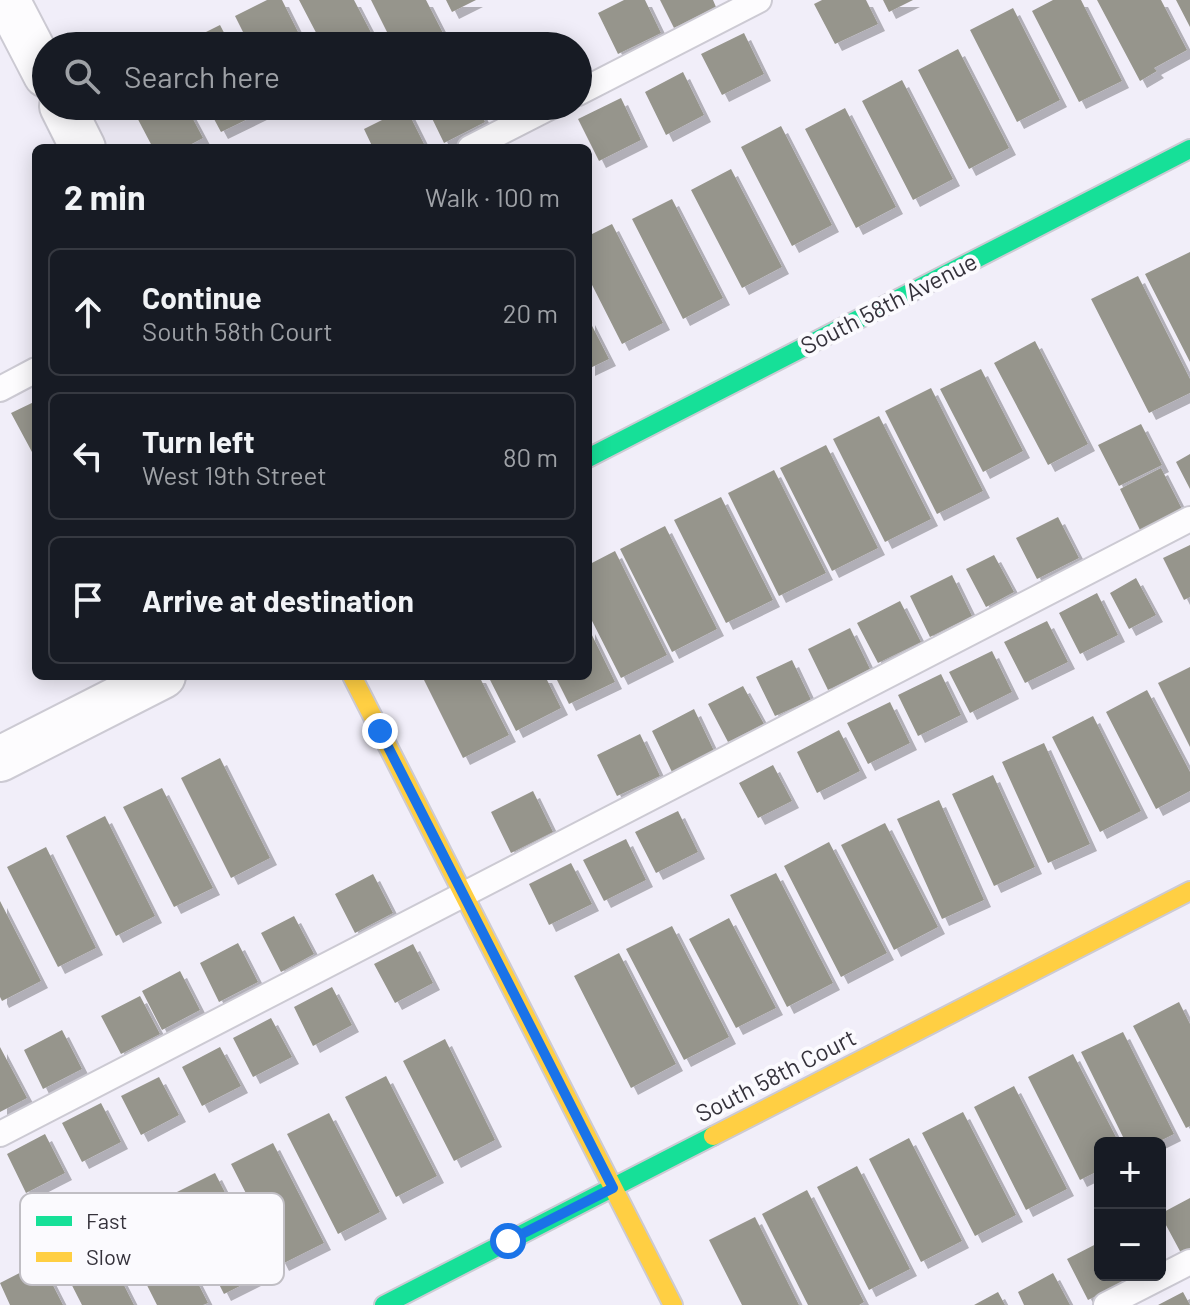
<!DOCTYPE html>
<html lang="en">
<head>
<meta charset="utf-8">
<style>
  :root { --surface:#171b24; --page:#242831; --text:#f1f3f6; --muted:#9ea1a6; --line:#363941 }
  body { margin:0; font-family:Barlow,sans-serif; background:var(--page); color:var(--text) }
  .controls { position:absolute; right:24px; bottom:24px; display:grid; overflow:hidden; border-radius:12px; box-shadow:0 4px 20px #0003 }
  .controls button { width:72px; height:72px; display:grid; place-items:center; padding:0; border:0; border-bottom:2px solid var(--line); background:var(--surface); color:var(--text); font:40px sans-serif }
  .stop { position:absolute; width:24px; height:24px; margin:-18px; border:6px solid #1a73e8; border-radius:50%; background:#fff }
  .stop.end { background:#1a73e8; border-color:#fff; box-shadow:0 2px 8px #0008 }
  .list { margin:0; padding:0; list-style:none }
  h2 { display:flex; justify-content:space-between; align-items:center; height:104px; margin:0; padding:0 32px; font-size:34px }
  h2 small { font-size:26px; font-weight:400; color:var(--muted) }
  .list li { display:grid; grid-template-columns:52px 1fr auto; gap:24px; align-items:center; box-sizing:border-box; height:128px; margin:0 16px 16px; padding:0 16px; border:2px solid var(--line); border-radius:12px }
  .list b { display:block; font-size:30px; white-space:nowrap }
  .list p { margin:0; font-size:26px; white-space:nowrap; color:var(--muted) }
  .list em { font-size:26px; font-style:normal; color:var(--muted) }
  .icon { flex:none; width:44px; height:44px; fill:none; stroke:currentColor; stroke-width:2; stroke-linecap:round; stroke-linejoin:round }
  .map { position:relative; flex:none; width:1190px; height:1305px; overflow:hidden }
  .search { position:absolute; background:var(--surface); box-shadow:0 4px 20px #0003; left:32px; top:32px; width:560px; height:88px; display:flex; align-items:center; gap:20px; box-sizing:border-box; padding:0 28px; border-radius:44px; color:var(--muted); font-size:30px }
  .panel { position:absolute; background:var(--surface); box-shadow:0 4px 20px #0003; left:32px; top:144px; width:560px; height:536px; border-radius:12px }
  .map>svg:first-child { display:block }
  .building { fill:#96958c; filter:url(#shadow) }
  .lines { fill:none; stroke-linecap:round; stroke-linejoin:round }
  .lane-casing { stroke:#cccad3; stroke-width:28 }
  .street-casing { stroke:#cccad3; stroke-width:48 }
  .fast-casing { stroke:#cccad3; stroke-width:22 }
  .slow-casing { stroke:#cccad3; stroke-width:22 }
  .lane { stroke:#fdfcfe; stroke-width:24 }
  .street { stroke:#fdfcfe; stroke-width:44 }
  .fast { stroke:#16e098; stroke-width:18 }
  .slow { stroke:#ffcf43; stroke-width:18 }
  .route { stroke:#1a73e8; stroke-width:10 }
  .labels { text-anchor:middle; stroke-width:8; stroke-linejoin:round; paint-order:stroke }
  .street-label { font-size:24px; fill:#35323b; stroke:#fbfafe }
  .key { fill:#fbfafe; stroke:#c0bec4; stroke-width:2 }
  .key-label { font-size:22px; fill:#35323b }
</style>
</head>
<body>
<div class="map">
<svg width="1190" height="1305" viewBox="0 0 1190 1305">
  <defs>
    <filter id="shadow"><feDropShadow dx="7" dy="7" stdDeviation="0" flood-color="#0004"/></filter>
  </defs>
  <rect width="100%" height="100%" fill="#f1eef9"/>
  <!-- building -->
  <path class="building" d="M267,0H282L305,46H250L235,16Z
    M299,0H354L378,46H323Z
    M371,0H426L447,41L437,46H394Z
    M446,0H476L452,12Z
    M624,0H645L661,33L618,54L598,13Z
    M660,0H713L716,7L674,28Z
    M822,0H866L878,24L835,44L814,4Z
    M883,0H913L889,12Z
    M1053,0H1081L1122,81L1079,102L1032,11Z
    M1097,0H1161L1187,50L1154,68L1157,71L1140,81Z
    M1176,0H1190V27Z
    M1013,8L1060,100L1017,122L970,30Z
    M220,25L231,46H178Z
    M744,33L764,74L722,95L701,54Z
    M958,49L1009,148L969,169L918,70Z
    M683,72L704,115L666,135L645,92Z
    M902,80L953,179L913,200L862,101Z
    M621,98L641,140L599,161L578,119Z
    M131,106H186L203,138L184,148H153Z
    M207,106H262L264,111L221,132Z
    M426,106H477L485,122L444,143Z
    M406,108L426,148H373L364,129Z
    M845,108L896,207L856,228L805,129Z
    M781,126L832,225L792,246L741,147Z
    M731,169L782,267L742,288L691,190Z
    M672,199L723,298L683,319L632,219Z
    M612,224L663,323L622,344L588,277V236Z
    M1190,252V362L1145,274Z
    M1138,276L1190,379V393L1149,413L1091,299Z
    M588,318L609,359L588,369Z
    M1035,341L1088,444L1048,465L994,363Z
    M981,369L1023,451L983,472L940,389Z
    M931,388L983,491L937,514L885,411Z
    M36,401V450L32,452L11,413Z
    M879,416L931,519L885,542L833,439Z
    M1141,424L1162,465L1119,486L1098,445Z
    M826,445L878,548L832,571L780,468Z
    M1190,454V489L1176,462Z
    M1161,468L1182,509L1140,530L1120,489Z
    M774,470L826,573L779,596L728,493Z
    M721,497L773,600L726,623L674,520Z
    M1058,517L1079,558L1037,579L1016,538Z
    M665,526L717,629L672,652L620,549Z
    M1190,545V597L1184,600L1163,558Z
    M615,551L667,655L621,678L588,613V565Z
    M994,555L1014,592L986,607L966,569Z
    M952,575L972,616L930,637L910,596Z
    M1136,578L1156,615L1129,629L1110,593Z
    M1097,593L1118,635L1080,654L1059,613Z
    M900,601L921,642L878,663L857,623Z
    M1047,621L1068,662L1025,683L1004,642Z
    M588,627L615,682L569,704L555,676H588Z
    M850,628L870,669L828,690L808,649Z
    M992,651L1012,692L970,713L949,672Z
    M792,660L811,700L775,716L756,677Z
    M1190,667V747L1158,683Z
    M941,674L961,715L918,736L898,695Z
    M422,676H479L509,735L463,758Z
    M488,676H545L561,708L516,731Z
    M743,686L764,724L728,742L708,704Z
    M1147,690L1190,772V791L1156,809L1106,712Z
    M890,702L910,743L868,764L847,723Z
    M694,709L714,751L672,772L652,731Z
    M1093,716L1141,811L1100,832L1052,737Z
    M839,730L860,771L817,793L797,752Z
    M640,734L660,776L617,796L597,755Z
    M1044,743L1090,844L1048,863L1002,762Z
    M220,758L270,858L231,878L181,778Z
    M773,765L792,801L758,818L739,783Z
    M993,775L1035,867L994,886L952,794Z
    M162,788L213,888L174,907L123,807Z
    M533,791L553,832L511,853L491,812Z
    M939,800L984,900L942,919L897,819Z
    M678,811L698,852L656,873L635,832Z
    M105,816L155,916L116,936L66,836Z
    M885,823L938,927L894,950L841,845Z
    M626,839L646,880L604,901L583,860Z
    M829,842L887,953L841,977L784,866Z
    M46,847L96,948L58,967L7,867Z
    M571,863L592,904L549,925L529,884Z
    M776,873L833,983L787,1007L730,895Z
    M373,874L393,913L355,933L335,894Z
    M0,901L41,981L2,1001L0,997Z
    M294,916L314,954L281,972L261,933Z
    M729,918L776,1008L736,1028L689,939Z
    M672,926L729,1037L684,1060L626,949Z
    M238,943L258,982L219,1002L200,963Z
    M413,944L433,983L395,1003L374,964Z
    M619,953L676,1064L631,1088L574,976Z
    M180,971L200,1010L162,1030L142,991Z
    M332,987L352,1025L313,1046L294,1007Z
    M140,996L160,1034L121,1054L101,1016Z
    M1179,1002L1190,1024V1126L1186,1128L1133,1026Z
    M271,1018L292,1057L253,1077L233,1038Z
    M62,1030L82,1069L43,1089L24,1050Z
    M1123,1032L1174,1134L1156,1143H1126L1081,1052Z
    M445,1039L495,1140L454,1161L403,1061Z
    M0,1047L27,1098L0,1112Z
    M220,1047L241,1086L202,1106L182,1067Z
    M1073,1054L1119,1143H1100V1170L1080,1180L1028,1077Z
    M386,1076L437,1176L396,1197L345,1097Z
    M159,1077L179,1115L141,1135L121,1096Z
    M1014,1086L1067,1189L1026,1210L974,1107Z
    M101,1103L121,1142L82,1162L62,1123Z
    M963,1112L1016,1215L975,1236L922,1133Z
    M329,1113L380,1212L338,1234L287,1134Z
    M45,1134L65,1173L26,1193L7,1154Z
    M909,1138L962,1241L921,1262L869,1159Z
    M273,1143L324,1243L282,1264L231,1164Z
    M857,1166L910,1269L869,1290L817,1187Z
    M215,1173L266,1273L224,1294L173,1194Z
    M807,1190L864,1302L859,1305H808L762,1214Z
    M1190,1198V1248L1181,1253L1160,1214Z
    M157,1203L208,1303L203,1305H157L116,1224Z
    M755,1217L799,1305H742L709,1240Z
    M98,1234L134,1305H82L57,1256Z
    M1100,1242V1275H1123L1126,1281L1088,1300L1067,1259Z
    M41,1262L63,1305H10L0,1283Z
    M1053,1273L1070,1305H1024L1018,1292Z
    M998,1292L1005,1305H974Z
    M1183,1292L1190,1305H1158Z"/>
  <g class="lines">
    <!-- lane casing -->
    <g class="lane-casing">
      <path id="lane" d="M578,93L759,0
        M470,148L552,106
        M0,389L36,370
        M0,1134L1190,519
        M1106,1305L1190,1262"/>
    </g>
    <!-- street casing -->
    <g class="street-casing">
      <path id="street" d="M7,0L46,75
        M62,106L83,148
        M0,759L163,676"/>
    </g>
    <!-- fast casing -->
    <g class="fast-casing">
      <path id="fast" d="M588,458L1190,149
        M384,1305L713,1136"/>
    </g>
    <!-- slow casing -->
    <g class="slow-casing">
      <path id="slow" d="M352,676L673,1305
        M713,1136L1190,891"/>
    </g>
    <!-- lane -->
    <use href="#lane" class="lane"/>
    <!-- street -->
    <use href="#street" class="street"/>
    <!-- fast -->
    <use href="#fast" class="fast"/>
    <!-- slow -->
    <use href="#slow" class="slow"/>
  </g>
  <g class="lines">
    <!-- route -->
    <path class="route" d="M380,731L613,1188L508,1241"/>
  </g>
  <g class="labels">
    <!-- street labels -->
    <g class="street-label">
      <text transform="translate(889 304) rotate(-27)" y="8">South 58th Avenue</text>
      <text transform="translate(776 1076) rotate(-27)" y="8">South 58th Court</text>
    </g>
  </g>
  <!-- legend -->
  <rect x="20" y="1193" width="264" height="92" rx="12" class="key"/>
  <rect x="36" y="1216" width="36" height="10" fill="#16e098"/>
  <rect x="36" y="1252" width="36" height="10" fill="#ffcf43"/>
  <g class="key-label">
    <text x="86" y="1229">Fast</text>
    <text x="86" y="1265">Slow</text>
  </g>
</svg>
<div class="controls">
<button>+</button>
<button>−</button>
</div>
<div class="stop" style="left:508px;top:1241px"></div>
<div class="stop end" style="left:380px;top:731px"></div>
<div class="search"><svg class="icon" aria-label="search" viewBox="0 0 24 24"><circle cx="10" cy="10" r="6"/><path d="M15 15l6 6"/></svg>Search here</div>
<section class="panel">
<h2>2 min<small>Walk · 100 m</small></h2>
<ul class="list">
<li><svg class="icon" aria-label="ahead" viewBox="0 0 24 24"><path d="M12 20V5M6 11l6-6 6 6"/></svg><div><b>Continue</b><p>South 58th Court</p></div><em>20 m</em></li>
<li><svg class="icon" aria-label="left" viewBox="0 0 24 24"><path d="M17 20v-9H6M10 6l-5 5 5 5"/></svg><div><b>Turn left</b><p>West 19th Street</p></div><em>80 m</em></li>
<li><svg class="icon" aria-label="arrive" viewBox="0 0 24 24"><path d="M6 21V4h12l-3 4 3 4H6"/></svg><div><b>Arrive at destination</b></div></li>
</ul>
</section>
</div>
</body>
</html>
